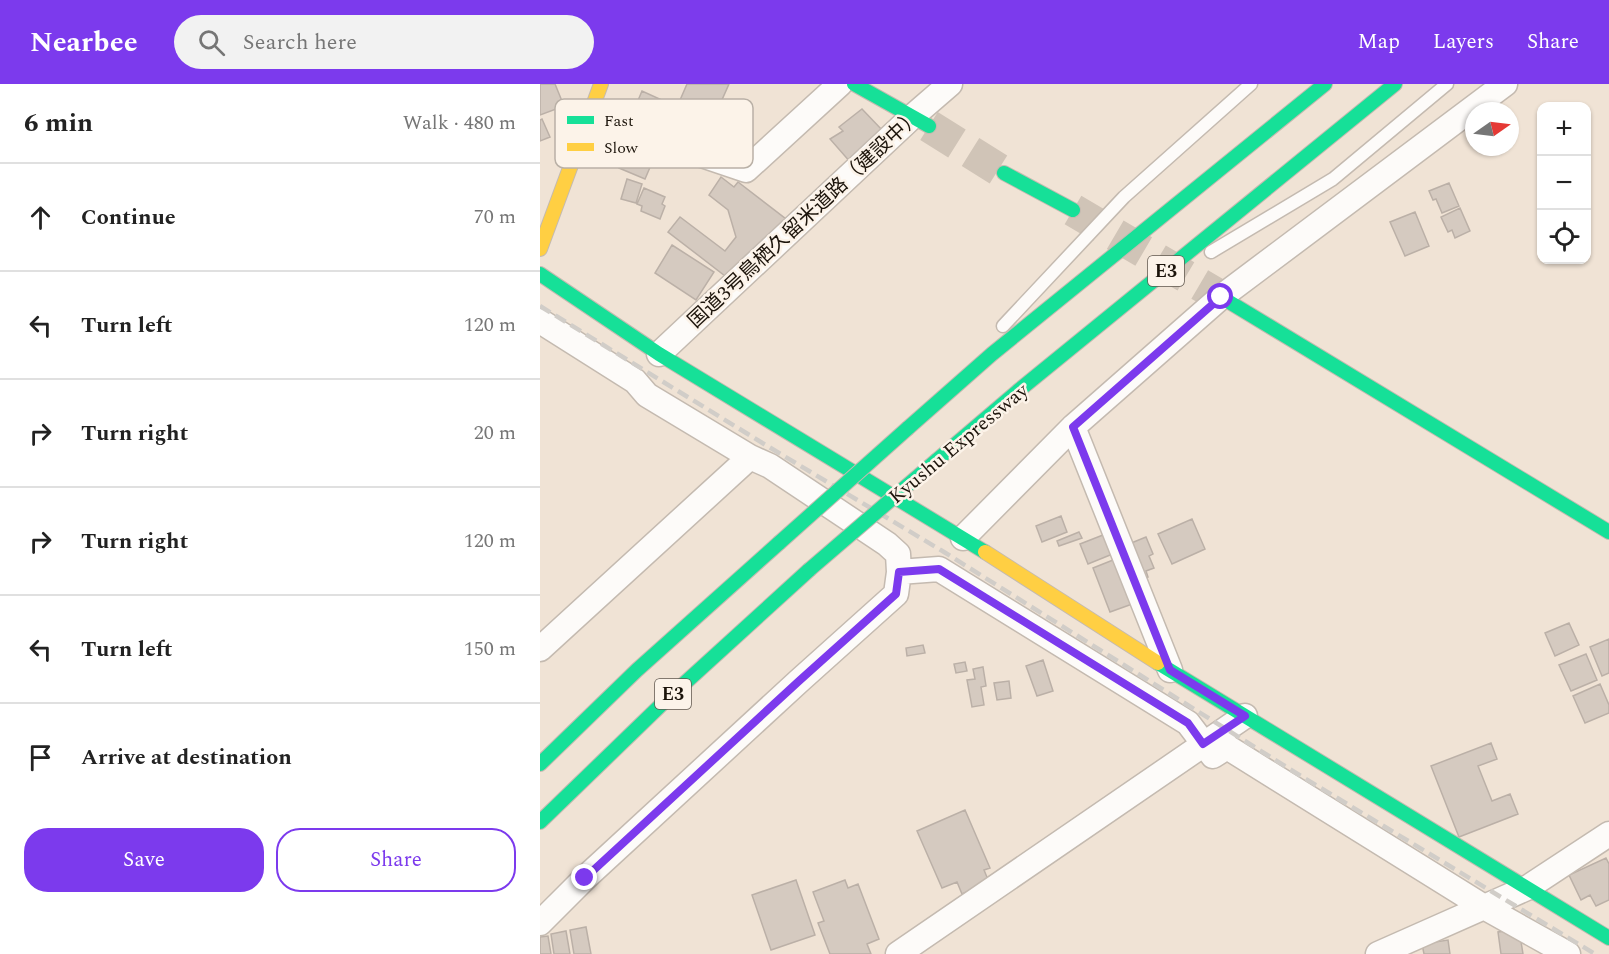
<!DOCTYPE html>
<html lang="en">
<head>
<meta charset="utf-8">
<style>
  :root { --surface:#fff; --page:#f2f2f2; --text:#222; --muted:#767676; --line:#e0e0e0; --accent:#7c3aed }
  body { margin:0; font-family:Spectral,"Noto Sans JP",serif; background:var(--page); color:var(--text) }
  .controls { position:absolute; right:18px; top:18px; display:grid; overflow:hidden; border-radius:12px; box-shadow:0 2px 4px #0004 }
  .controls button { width:54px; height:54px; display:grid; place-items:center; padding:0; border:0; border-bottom:2px solid var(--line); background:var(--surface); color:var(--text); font:30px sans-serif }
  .compass { position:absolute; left:925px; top:18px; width:54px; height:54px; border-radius:50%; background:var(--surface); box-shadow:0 2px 4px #0004; rotate:76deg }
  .stop { position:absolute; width:18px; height:18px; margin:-14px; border:4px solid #7c3aed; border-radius:50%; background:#fff }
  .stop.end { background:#7c3aed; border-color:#fff; box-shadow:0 2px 6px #0008 }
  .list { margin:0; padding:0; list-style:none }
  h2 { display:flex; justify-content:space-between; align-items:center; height:78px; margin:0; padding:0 24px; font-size:26px }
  h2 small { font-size:20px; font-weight:400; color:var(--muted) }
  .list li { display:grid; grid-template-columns:39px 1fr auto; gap:18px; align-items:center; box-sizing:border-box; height:108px; padding:0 24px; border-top:2px solid var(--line) }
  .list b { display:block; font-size:22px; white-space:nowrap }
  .list em { font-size:20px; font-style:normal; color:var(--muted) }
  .actions { display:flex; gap:12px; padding:18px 24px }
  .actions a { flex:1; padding:14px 0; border:2px solid var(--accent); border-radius:24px; text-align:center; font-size:21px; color:var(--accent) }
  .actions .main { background:var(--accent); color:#fff }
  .icon { flex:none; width:33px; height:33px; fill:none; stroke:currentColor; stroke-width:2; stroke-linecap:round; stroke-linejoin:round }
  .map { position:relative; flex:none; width:1069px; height:870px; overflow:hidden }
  header { display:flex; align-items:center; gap:36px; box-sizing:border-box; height:84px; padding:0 30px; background:var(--accent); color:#fff }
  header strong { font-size:28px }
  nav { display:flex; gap:33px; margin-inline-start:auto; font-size:21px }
  .search { width:420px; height:54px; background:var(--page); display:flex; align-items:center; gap:15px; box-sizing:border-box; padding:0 21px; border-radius:33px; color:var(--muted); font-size:22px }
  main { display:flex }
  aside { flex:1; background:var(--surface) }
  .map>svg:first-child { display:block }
  .building { fill:#d5cac0; stroke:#bbb0a7; stroke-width:1.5 }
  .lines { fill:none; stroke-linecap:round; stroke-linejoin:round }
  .secondary-tunnel { stroke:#d0c4b7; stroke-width:33; stroke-dasharray:33 16; stroke-linecap:butt }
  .lane-casing { stroke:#c4bab0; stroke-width:15 }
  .street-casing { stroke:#c4bab0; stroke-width:27 }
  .fast-casing { stroke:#c4bab0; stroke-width:16 }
  .slow-casing { stroke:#c4bab0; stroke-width:16 }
  .lane { stroke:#fdfbf9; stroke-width:12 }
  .street { stroke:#fdfbf9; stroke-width:24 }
  .fast { stroke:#16e098; stroke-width:14 }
  .slow { stroke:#ffcf43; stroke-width:14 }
  .rail { stroke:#d1cdc8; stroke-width:4.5; stroke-dasharray:12 6; stroke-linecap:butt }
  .fast-bridge-casing { stroke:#c4bab0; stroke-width:16; stroke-linecap:butt }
  .fast-bridge { stroke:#16e098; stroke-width:14 }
  .route { stroke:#7c3aed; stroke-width:8 }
  .labels { text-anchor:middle; stroke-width:5; stroke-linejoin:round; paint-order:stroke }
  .shield { fill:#fcf3e9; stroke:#5f574e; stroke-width:1.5 }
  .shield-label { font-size:18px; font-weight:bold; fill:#1c140b }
  .street-label { font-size:20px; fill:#1c140b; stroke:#fcf3e9 }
  .key { fill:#fcf3e9; stroke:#b9b0a6; stroke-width:1.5 }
  .key-label { font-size:16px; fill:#1c140b }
</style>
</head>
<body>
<header>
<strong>Nearbee</strong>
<div class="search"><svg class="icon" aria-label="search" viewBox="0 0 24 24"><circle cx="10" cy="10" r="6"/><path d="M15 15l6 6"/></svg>Search here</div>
<nav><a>Map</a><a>Layers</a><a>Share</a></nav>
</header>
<main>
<aside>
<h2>6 min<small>Walk · 480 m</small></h2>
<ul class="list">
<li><svg class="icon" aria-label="ahead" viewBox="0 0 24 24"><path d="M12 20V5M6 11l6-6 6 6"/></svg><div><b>Continue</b></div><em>70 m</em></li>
<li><svg class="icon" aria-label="left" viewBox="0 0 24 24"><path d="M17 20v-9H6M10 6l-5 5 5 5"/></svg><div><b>Turn left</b></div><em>120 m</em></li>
<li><svg class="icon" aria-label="right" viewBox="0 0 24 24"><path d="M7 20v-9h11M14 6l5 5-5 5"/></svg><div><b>Turn right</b></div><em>20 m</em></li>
<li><svg class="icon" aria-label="right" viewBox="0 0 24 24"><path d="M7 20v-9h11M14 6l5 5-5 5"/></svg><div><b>Turn right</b></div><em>120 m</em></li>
<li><svg class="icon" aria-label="left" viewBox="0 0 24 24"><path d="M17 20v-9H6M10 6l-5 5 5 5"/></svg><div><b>Turn left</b></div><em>150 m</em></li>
<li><svg class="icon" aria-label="arrive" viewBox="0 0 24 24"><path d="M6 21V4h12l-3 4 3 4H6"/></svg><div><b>Arrive at destination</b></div></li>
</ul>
<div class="actions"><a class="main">Save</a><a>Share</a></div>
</aside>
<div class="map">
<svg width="1069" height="870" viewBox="0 0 1069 870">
  <rect width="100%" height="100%" fill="#f0e3d5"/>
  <!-- building -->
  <path class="building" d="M0,0H15L24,22L0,31Z
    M147,0H189L173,36L165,33L152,61L91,33L102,7L137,23Z
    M322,25L343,47L311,79L290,55L303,47L299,43Z
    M2,35L10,53L0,57V36Z
    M95,60L105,65L103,70L114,74L105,95L79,84L89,62L93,64Z
    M181,93L194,103L198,98L246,135L230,156L226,153L211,172L189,195L128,148L140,133L185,167L196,153L188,126L169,111Z
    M87,95L102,100L96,119L81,115Z
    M909,99L919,122L902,129L896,115L893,116L889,107Z
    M104,104L125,113L122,120L125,122L120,135L101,127L102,122L97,120Z
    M920,124L930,147L915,154L912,146L908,148L901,133Z
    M875,128L889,162L865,172L850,138Z
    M132,161L174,188L156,216L115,189Z
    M521,432L527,448L502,458L496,442Z
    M652,435L665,465L632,480L618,450Z
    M539,448L542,454L519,462L517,457Z
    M568,449L575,469L548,480L540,460Z
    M606,453L613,470L609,472L614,484L606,487L608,493L598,497L584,462Z
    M578,474L595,519L570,528L553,484Z
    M1029,539L1039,561L1015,572L1005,549Z
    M1069,555V589L1062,592L1050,563Z
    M383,561L385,569L367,572L366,564Z
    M1046,570L1057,596L1031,607L1019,581Z
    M503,576L513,607L497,612L486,582Z
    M425,578L427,587L416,589L414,580Z
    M443,583L446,602L441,603L444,621L432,623L427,596L435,595L433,585Z
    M469,597L471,614L457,616L454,599Z
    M1060,600L1069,621V629L1045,639L1033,612Z
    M951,659L957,675L938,682L952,717L970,710L978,730L919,753L891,682Z
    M425,726L450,784L444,786L449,798L422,810L417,798L402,804L377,747Z
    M1066,774L1069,780V816L1056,822L1050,811L1041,816L1029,791Z
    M256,796L275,851L231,866L212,811Z
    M305,796L308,804L318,800L339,855L327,860L331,870H290L278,839L284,837L273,808Z
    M46,843L51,870H34L30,846Z
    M979,845L983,870H961L958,848Z
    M26,847L30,870H14L11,850Z
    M8,852L11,870H0V853Z
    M908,856L910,870H884L882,860Z"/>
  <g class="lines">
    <!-- secondary-tunnel -->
    <path class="secondary-tunnel" d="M389,42L464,89
      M533,126L681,213"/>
    <!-- lane casing -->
    <g class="lane-casing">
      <path id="lane" d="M671,168L793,95L907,0
        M463,242L584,113L711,0"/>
    </g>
    <!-- street casing -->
    <g class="street-casing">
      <path id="street" d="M49,33L206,86L300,0
        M0,237L95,297L107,311L210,373L230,382L347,460L358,470L359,488L356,510L259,597L45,794L0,839
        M119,270L373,32L410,0
        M533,343L630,586
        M423,454L533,343L681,213L965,0
        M359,488L399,485L648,639L673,672L687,663L944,823L1028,870
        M0,565L210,373
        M358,870L705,632
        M838,870L987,804L1069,750"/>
    </g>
    <!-- fast casing -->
    <g class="fast-casing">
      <path id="fast" d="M314,0L389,42
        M464,89L533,126
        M0,190L119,270L445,468
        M681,213L1069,448
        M368,344L452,270L785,0
        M397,376L478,307L855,0
        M618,579L1069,854
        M0,680L97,586L239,459
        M0,738L124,618L269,486"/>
    </g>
    <!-- slow casing -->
    <g class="slow-casing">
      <path id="slow" d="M0,165L61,0
        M445,468L618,579"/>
    </g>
    <!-- lane -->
    <use href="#lane" class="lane"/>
    <!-- street -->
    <use href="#street" class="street"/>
    <!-- fast -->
    <use href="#fast" class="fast"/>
    <!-- slow -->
    <use href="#slow" class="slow"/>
    <!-- rail -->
    <path class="rail" d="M0,222L224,360L404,468L756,689L1055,870"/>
    <!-- fast-bridge casing -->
    <g class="fast-bridge-casing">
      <path id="fast-bridge" d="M239,459L368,344
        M269,486L397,376"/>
    </g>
    <!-- fast-bridge -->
    <use href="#fast-bridge" class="fast-bridge"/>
  </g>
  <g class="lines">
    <!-- route -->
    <path class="route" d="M45,794L259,597L356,510L359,488L399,485L648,639L663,660L705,632L630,586L533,343L681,213"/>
  </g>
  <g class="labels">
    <!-- shield labels -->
    <g class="shield">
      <rect x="608" y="172" width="36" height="30" rx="4.5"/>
      <rect x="115" y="595" width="36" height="30" rx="4.5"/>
    </g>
    <g class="shield-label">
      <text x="626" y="193">E3</text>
      <text x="133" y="616">E3</text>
    </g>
    <!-- street labels -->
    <g class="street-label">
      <text transform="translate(264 134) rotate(-43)" y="7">国道3号鳥栖久留米道路（建設中）</text>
      <text transform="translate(418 359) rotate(-40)" y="7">Kyushu Expressway</text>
    </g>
  </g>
  <!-- legend -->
  <rect x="15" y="15" width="198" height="69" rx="9" class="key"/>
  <rect x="27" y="32" width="27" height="8" fill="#16e098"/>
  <rect x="27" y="59" width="27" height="8" fill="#ffcf43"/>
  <g class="key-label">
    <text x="64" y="42">Fast</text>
    <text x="64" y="69">Slow</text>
  </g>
</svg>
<div class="controls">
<button>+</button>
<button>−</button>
<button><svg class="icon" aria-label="locate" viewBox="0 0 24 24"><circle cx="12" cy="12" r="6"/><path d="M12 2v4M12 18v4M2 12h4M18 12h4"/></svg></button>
</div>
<svg class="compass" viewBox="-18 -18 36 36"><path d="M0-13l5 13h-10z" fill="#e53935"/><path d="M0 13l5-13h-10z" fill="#767676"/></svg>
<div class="stop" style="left:681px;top:213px"></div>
<div class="stop end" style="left:45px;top:794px"></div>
</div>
</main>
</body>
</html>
